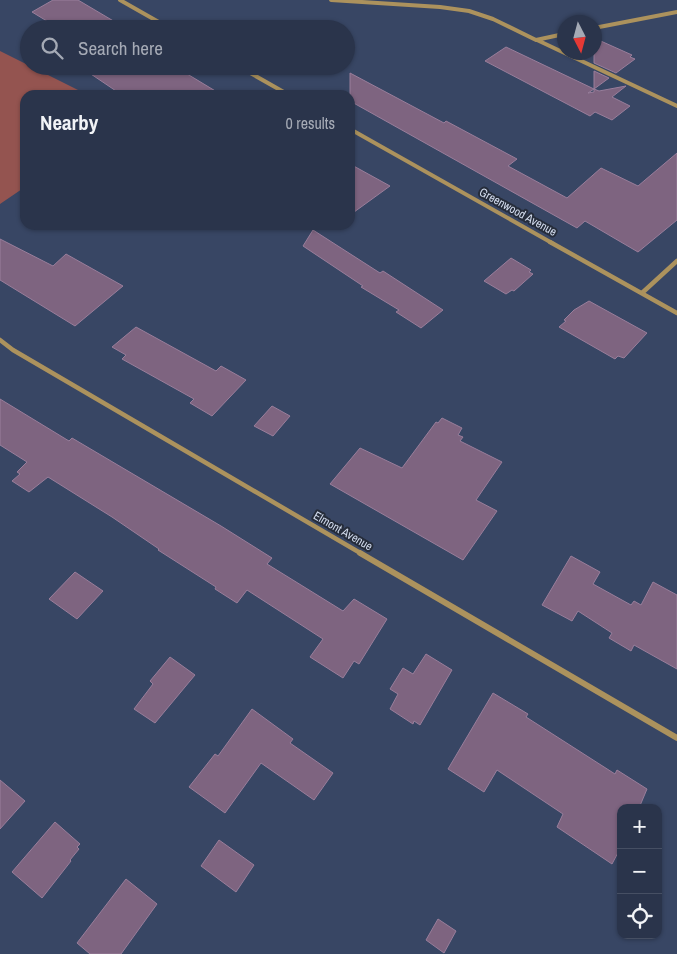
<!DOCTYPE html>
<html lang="en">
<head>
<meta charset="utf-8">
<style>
  :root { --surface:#2a344b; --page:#323c52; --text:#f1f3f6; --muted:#a5aab5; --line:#464f63 }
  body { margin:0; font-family:"Archivo Narrow",sans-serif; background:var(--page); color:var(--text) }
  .controls { position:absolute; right:15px; bottom:15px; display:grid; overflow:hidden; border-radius:10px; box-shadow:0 1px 4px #0004 }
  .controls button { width:45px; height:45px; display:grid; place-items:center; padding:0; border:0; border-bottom:1px solid var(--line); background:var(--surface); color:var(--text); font:25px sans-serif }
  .compass { position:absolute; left:557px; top:15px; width:45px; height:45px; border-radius:50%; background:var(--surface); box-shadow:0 1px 4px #0004; rotate:174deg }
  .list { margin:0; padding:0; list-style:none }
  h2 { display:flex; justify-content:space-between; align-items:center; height:65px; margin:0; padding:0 20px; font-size:21px }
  h2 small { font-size:16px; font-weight:400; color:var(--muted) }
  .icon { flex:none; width:28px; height:28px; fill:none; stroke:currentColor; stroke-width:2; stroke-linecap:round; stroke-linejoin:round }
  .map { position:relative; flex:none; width:677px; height:954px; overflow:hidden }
  .search { position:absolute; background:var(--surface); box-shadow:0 1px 4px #0004; left:20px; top:20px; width:335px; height:55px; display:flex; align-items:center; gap:12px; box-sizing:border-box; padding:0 18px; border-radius:28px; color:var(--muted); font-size:19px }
  .panel { position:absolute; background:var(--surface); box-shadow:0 1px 4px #0004; left:20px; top:90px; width:335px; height:140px; border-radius:15px }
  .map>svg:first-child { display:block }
  .green { fill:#945450 }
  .building { fill:#7e6480; stroke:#997e9b }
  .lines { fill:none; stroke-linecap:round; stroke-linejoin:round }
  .street-far2 { stroke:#ac925d; stroke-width:4 }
  .street-far1 { stroke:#ac925d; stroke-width:4.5 }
  .street { stroke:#ac925d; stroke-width:6 }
  .labels { text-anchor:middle; stroke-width:4; stroke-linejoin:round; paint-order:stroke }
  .street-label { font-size:12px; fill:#d2dbed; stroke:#262d3b }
</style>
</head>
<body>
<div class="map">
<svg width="677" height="954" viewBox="0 0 677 954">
  <rect width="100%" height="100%" fill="#384664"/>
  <!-- green -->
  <path class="green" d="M0,51L88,95H25V187L0,204Z"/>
  <!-- building -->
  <path class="building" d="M53,0H78L127,29H60L32,12Z
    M594,38L632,55L630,57L635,59L616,73L594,63Z
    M506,47L594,89L588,93L594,92V89L599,91L626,86L612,97L630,106L612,120L595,112L590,116L485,61Z
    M79,66H174L222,95H122Z
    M594,71L609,78L594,89Z
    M350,73L444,123L446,121L517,159L508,166L567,198L601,168L638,186L677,153V220L638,252L585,221L577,228L350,101Z
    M350,164L390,186L350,215Z
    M313,230L380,273L383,271L443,310L421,328L396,312L399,310L361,287L363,286L303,246Z
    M0,239L53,266L66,254L123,286L75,326L0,280Z
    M511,258L531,270L529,272L533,274L514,291L512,290L506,294L484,281Z
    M589,301L647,333L624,358L618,356L615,359L559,327L566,321L564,320L574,310Z
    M136,327L216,371L221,366L246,380L212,416L190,403L194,399L122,359L126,355L112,347Z
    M0,399L69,441L72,438L221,526L272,558L267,564L343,611L354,599L387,619L359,664L354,661L343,678L310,657L323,639L247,590L237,603L215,589L216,587L158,550L159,549L112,517L48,477L29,492L12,481L20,474L17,472L27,462L0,445Z
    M272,406L290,416L273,436L254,426Z
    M442,418L462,428L458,435L463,437L460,441L502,462L476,500L497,511L463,560L330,484L360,448L402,468L436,422L438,423Z
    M571,556L600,572L593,584L631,605L634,601L641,605L653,582L677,595V669L634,645L631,651L609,638L612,633L578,611L572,621L542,605Z
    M75,572L103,591L77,619L49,599Z
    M426,654L452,670L420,725L414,721L413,724L390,709L398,694L390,689L403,668L413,674Z
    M170,657L195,675L155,723L134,709L153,684L150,681Z
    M493,693L528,714L526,717L615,774L617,770L647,789L639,808H621V847L612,864L557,827L563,814L497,770L484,792L448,769Z
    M252,709L293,739L290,743L333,773L314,800L261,763L225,813L189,787L215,754L218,756Z
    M0,780L25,801L0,829Z
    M55,822L80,844L77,847L79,849L70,860L71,861L42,898L12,872Z
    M219,840L254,865L236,892L201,866Z
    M126,879L157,904L121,954H90L77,943Z
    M438,919L456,931L444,953L426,940Z"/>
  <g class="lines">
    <!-- street-far2 -->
    <path class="street-far2" d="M120,0L171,29
      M331,0L440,7L469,11L493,19L536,40L564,34
      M594,28L677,12
      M537,40L677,106
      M238,66L289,95
      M350,129L552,243"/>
    <!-- street-far1 -->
    <path class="street-far1" d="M550,242L677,313
      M642,293L677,261
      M0,340L13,350L362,554"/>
    <!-- street -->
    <path class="street" d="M360,553L677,738"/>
  </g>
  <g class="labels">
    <!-- street labels -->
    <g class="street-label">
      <text transform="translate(518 212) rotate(29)" y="4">Greenwood Avenue</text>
      <text transform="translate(343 531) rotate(30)" y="4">Elmont Avenue</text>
    </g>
  </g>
</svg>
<div class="controls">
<button>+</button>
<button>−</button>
<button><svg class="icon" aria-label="locate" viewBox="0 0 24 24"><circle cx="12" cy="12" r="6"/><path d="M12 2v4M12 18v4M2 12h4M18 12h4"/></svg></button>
</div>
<svg class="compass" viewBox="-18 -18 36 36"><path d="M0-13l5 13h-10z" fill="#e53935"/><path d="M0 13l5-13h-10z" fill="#a5aab5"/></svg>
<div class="search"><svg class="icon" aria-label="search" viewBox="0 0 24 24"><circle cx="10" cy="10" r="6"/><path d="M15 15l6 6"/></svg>Search here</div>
<section class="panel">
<h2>Nearby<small>0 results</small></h2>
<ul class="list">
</ul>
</section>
</div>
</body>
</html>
